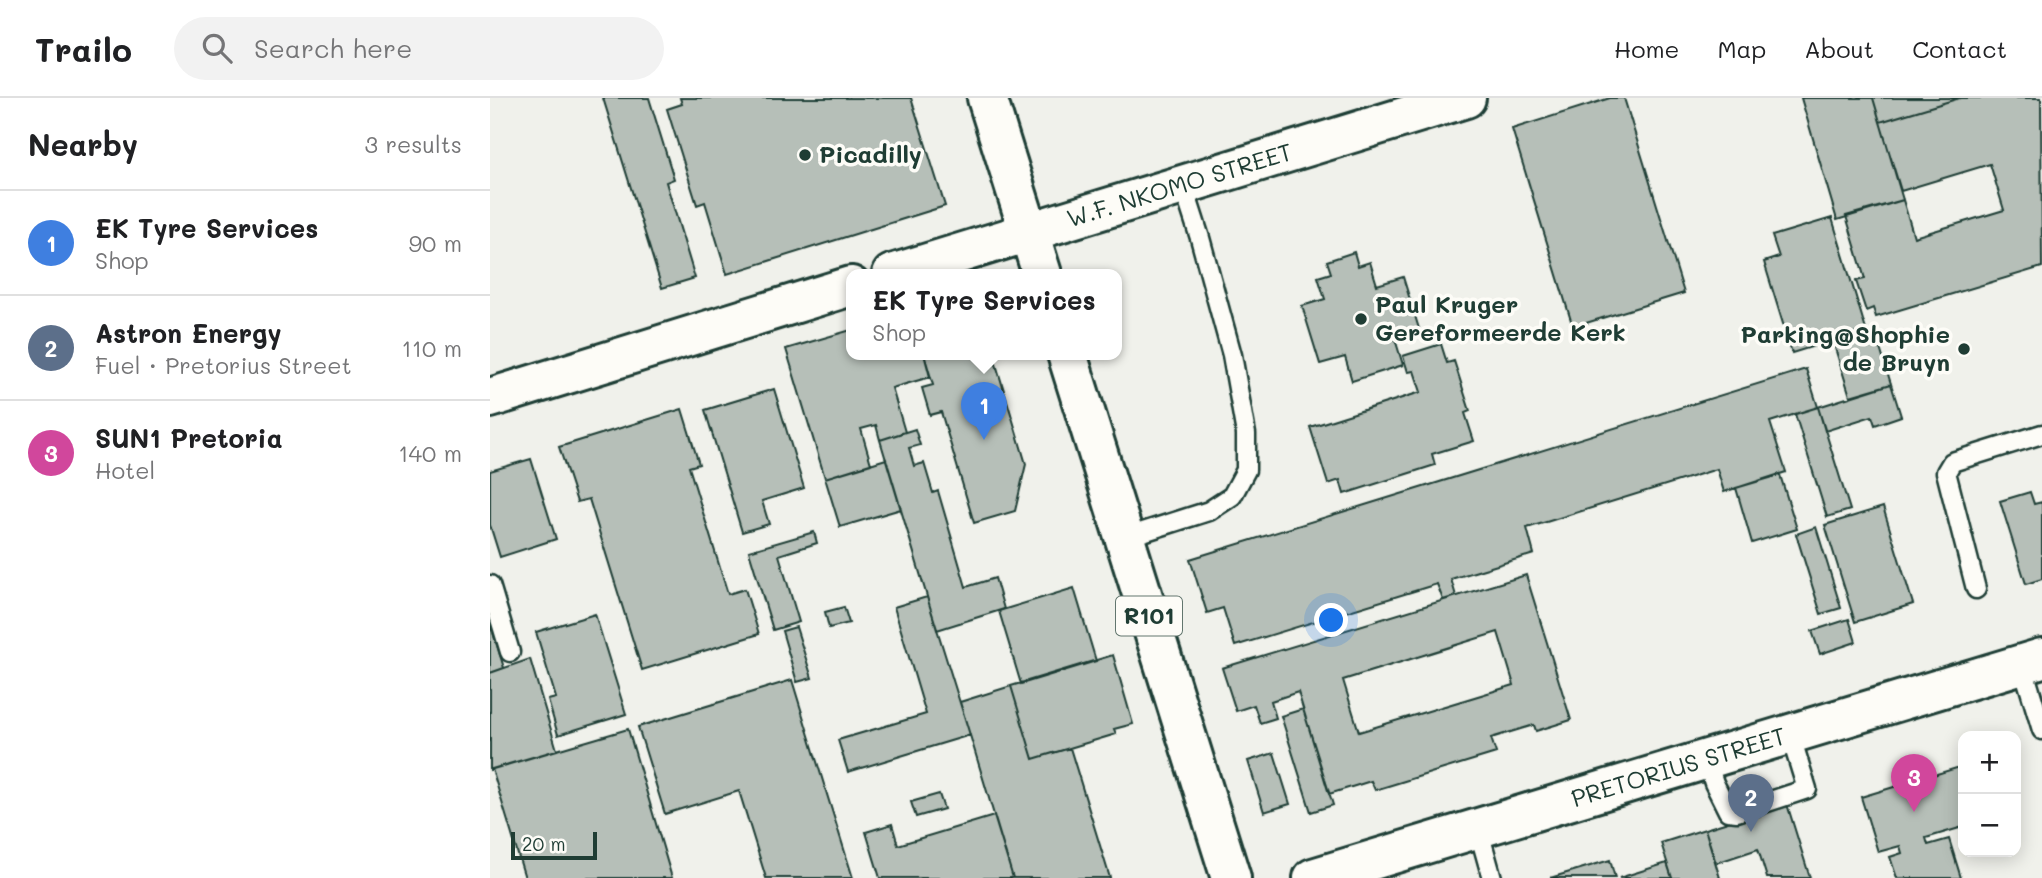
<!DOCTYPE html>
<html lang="en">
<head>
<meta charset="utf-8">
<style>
  :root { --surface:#fff; --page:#f2f2f2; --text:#202124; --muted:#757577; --line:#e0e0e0; --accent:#1f3d34 }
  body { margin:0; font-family:Mali,sans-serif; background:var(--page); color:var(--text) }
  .controls { position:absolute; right:21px; bottom:21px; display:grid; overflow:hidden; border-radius:14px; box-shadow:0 4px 18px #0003 }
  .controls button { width:63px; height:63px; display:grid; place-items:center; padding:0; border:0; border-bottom:2px solid var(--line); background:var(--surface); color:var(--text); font:35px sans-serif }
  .scale { position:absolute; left:21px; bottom:18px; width:86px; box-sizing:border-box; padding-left:7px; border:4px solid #1f3d34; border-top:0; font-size:19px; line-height:24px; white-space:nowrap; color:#1f3d34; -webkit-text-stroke:5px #fdfcf7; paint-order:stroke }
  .you { position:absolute; left:842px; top:523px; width:24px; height:24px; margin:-18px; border:5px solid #fff; border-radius:50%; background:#1a73e8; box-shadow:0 0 0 10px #1a73e833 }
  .badge { display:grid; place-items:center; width:46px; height:46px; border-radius:50%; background:var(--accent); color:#fff; font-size:23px; font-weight:700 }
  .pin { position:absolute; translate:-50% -58px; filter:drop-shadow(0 2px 4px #0008) }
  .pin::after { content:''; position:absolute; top:37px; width:24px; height:21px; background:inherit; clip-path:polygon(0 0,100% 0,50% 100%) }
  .popup { position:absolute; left:356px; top:171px; width:276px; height:91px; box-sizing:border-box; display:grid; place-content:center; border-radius:14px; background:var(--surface); filter:drop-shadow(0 2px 5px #0005); font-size:23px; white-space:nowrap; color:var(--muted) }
  .popup b { font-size:26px; color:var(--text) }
  .popup::after { content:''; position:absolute; left:50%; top:100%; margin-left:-14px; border:14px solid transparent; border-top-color:var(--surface) }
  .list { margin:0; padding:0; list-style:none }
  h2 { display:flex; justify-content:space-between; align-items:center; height:91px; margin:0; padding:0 28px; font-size:30px }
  h2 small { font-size:23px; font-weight:400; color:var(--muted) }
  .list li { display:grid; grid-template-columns:46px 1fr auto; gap:21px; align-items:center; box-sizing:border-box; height:105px; padding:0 28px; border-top:2px solid var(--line) }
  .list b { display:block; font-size:26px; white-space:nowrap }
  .list p { margin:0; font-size:23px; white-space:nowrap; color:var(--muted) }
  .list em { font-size:23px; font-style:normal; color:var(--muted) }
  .icon { flex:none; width:38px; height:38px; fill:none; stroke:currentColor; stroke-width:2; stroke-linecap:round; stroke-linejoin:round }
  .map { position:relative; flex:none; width:1552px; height:780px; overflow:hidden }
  header { display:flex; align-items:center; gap:42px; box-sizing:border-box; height:98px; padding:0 35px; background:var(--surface); border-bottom:2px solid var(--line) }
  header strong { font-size:33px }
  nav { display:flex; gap:38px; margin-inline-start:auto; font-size:24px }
  .search { width:490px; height:63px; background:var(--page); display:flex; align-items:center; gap:18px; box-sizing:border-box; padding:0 24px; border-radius:38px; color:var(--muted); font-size:26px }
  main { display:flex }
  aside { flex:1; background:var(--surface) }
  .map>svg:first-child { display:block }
  .building { fill:#b6bfb8; stroke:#1f3d34; stroke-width:2; fill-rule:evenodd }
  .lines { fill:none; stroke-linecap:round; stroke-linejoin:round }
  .lane-casing { stroke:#1f3d34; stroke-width:23 }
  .secondary-casing { stroke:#1f3d34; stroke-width:44 }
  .primary-casing { stroke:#1f3d34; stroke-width:44 }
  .lane { stroke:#fdfcf7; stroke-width:18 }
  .secondary { stroke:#fdfcf7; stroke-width:38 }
  .primary { stroke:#fdfcf7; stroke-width:38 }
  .poi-dot { fill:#1f3d34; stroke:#fdfcf7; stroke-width:2.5 }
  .labels { text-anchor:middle; stroke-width:7; stroke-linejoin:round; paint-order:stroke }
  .shield { fill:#fdfcf7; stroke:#62766e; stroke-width:2 }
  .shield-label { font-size:23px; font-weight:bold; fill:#1f3d34 }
  .poi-label { font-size:24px; font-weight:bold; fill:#1f3d34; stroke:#fdfcf7; text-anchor:start }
  .street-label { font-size:24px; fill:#1f3d34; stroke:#fdfcf7 }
</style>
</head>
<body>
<header>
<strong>Trailo</strong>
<div class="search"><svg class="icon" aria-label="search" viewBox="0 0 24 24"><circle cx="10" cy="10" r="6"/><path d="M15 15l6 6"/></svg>Search here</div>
<nav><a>Home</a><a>Map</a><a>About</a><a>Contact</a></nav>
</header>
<main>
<aside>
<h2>Nearby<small>3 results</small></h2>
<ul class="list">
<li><span class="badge" style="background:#3f7fe0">1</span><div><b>EK Tyre Services</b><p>Shop</p></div><em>90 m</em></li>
<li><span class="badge" style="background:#5c6f8a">2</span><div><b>Astron Energy</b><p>Fuel · Pretorius Street</p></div><em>110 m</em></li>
<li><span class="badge" style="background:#d1479c">3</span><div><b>SUN1 Pretoria</b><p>Hotel</p></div><em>140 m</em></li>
</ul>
</aside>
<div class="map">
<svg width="1552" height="780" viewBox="0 0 1552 780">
  <rect width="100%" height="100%" fill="#f0f1eb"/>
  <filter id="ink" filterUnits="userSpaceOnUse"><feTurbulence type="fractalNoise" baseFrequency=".0143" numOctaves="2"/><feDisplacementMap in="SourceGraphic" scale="14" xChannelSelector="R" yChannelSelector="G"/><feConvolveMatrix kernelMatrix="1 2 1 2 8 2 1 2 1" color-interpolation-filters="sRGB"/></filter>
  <g filter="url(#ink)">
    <!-- building -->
    <path class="building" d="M113,0H159L184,81L176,84L205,180L172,190Z
      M190,0H421L455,108L237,176L215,104L207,107L177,11L192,6Z
      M1120,0H1134L1194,195L1083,229L1022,31Z
      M1311,0H1383L1413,102L1347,122Z
      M1383,0H1470L1390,24Z
      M1470,0H1551L1552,169L1386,219L1383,210L1376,213L1366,183L1375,181L1356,118L1413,102L1424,139L1514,112L1500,66L1411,93L1390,24Z
      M1342,120L1376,232L1302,255L1274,164L1289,159L1282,138Z
      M864,154L868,168L880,164L887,187L913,179L930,234L905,241L913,267L862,283L855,259L830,266L812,208L835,201L828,179L841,175L837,163Z
      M361,232V256H434L440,279L402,290L415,334L390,342L386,327L371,331L381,366L335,380L296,251Z
      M1385,234L1401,286L1360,298L1344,247Z
      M951,246L957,265L964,263L980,313L975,315L984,343L942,356L945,367L854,396L850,382L838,386L820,329L931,294L924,273L918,274L913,258Z
      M434,256H503L536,366L525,413L484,425L451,314L440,317L432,290L443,287Z
      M1316,271L1328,309L1280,324L1296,374L1234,394L1227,371L1037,430L1044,456L961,481L966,498L953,502L947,486L745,548L733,510L717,515L700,461Z
      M1401,286L1411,318L1385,327L1382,318L1335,333L1328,309Z
      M284,291L314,390L272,403L279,426L252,434L215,312Z
      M1328,309L1360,412L1337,419L1305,316Z
      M192,311L209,366L199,369L238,496L255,491L269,536L152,572L99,401L87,404L69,349Z
      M425,331L430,347L419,350L424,368L434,365L443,395L448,393L476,489L505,480L514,511L447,532L390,342Z
      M41,361L66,441L10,459L0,427V373Z
      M396,361L411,411L350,429L335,380Z
      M1290,377L1307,431L1262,445L1246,390Z
      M1540,394L1544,406L1552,404V481L1536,486L1510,403Z
      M1393,409L1423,506L1365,524L1335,427Z
      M1326,429L1351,510L1331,516L1306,436Z
      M324,434L327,445L289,457L309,524L283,532L259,453Z
      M1036,477L1081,622L1046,633L1044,627L1001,640L1006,655L885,692L881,683L839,696L808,594L781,603L786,620L770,625L764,607L746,613L732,570ZM1008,534L1024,587L869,634L853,582Z
      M584,490L606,563L531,586L509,513Z
      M437,499L480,637L358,674L348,642L436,616L404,509Z
      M354,509L359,525L339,530L335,514Z
      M105,516L136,616L68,637L58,602L66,600L46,534Z
      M1359,521L1366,544L1330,556L1322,533Z
      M0,525L14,570L0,575Z
      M306,529L322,580L307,584L292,533Z
      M623,557L643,626L624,631L626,636L543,661L521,588Z
      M40,561L67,652L0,672V575Z
      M302,582L339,703L363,780H276L249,693L175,716L148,629Z
      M521,588L543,661L580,650L620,780H523L470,604Z
      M813,611L843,707L821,714L791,618Z
      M138,631L182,780H35L2,671Z
      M784,655L800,706L774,714L758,663Z
      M1473,668V729L1436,740L1438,747L1459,741L1471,780H1407L1400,759L1412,755L1410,748L1388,754L1371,699Z
      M449,696L454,711L426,719L421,704Z
      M1297,706L1320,780H1277L1268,751L1226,765L1215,731Z
      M504,718L523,780H390L376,734L402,726L408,747Z
      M1215,731L1230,780H1182L1171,745Z
      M1120,762L1125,780H1060Z
      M1177,765L1182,780H1129Z"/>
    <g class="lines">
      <!-- lane casing -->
      <g class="lane-casing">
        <path id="lane" d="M634,440L719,413L742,398L756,372V336L742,257L710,140L693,87
          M0,487L20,554
          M1486,491L1456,374L1462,364L1552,336
          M1532,566L1552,632
          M1216,661L1224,685L1238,713L1247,714L1317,691L1300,636
          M988,730L1002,780"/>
      </g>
      <!-- secondary casing -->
      <g class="secondary-casing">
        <g id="secondary">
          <path id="s1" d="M402,176L976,0"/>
          <path d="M0,300L361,188"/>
          <path id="s2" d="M823,780L1552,560"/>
        </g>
      </g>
      <!-- primary casing -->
      <g class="primary-casing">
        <path id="primary" d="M497,0L552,176
          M577,256L741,780"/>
      </g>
      <!-- lane -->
      <use href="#lane" class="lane"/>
      <!-- secondary -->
      <use href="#secondary" class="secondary"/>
      <!-- primary -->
      <use href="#primary" class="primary"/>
    </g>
  </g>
  <!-- markers -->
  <g class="poi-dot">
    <circle cx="315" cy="57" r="7"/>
    <circle cx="871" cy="221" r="7"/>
    <circle cx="1474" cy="251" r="7"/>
  </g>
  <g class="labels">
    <!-- shield labels -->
    <rect class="shield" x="626" y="498.5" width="66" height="39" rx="5"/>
    <g class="shield-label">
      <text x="659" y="526">R101</text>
    </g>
    <!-- poi labels -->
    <g class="poi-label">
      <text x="329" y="65">Picadilly</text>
      <text x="885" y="215">Paul Kruger<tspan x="885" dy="28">Gereformeerde Kerk</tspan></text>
      <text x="1460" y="245" text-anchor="end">Parking@Shophie<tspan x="1460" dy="28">de Bruyn</tspan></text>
    </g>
    <!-- street labels -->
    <g class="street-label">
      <text dy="8" stroke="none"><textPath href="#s1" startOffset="301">W.F. NKOMO STREET</textPath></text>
      <text dy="8" stroke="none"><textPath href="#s2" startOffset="382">PRETORIUS STREET</textPath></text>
    </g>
  </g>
</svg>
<div class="controls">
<button>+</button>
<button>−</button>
</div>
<div class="scale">20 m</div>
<div class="you"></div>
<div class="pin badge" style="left:494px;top:342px;background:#3f7fe0">1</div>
<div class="popup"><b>EK Tyre Services</b>Shop</div>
<div class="pin badge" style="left:1261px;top:734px;background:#5c6f8a">2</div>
<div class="pin badge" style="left:1424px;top:714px;background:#d1479c">3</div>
</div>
</main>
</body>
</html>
